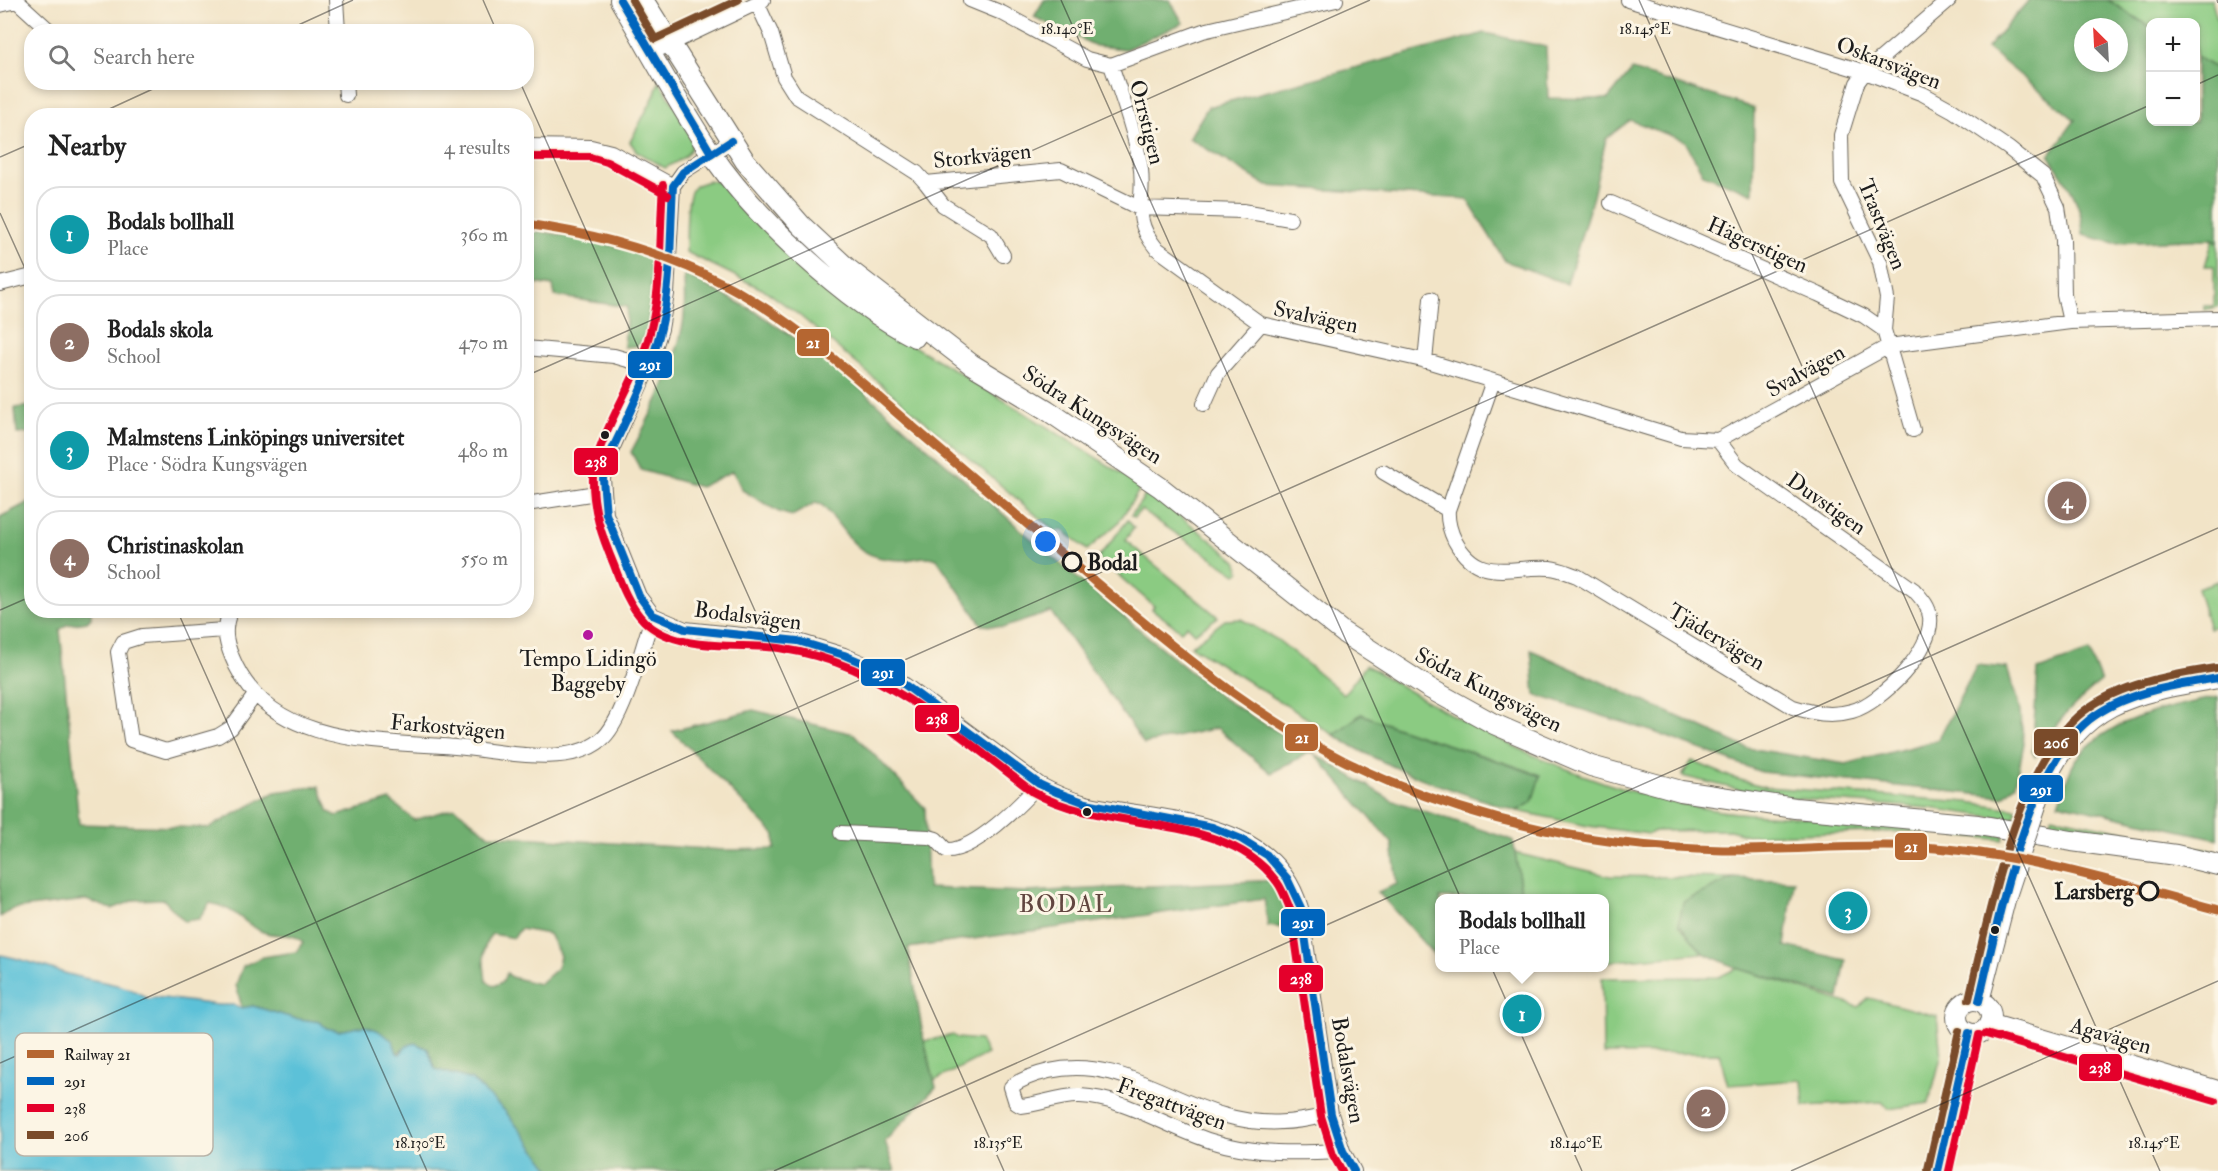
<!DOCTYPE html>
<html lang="en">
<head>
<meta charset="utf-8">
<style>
  :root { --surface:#fff; --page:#f6f6f6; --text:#222; --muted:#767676; --line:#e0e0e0; --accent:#b5179e }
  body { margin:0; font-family:"IM FELL Double Pica",serif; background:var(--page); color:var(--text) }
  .controls { position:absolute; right:18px; top:18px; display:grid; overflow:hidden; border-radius:12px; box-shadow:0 3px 9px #0003 }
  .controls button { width:54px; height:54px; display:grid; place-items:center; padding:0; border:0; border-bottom:2px solid var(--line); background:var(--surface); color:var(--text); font:30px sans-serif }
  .compass { position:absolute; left:2074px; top:18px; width:54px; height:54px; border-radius:50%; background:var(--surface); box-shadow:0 3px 9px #0003; rotate:336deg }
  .you { position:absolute; left:1046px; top:542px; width:21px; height:21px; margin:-15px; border:4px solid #fff; border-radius:50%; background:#1a73e8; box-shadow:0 0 0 9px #1a73e833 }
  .badge { display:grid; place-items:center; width:39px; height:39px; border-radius:50%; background:var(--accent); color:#fff; font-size:20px; font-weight:700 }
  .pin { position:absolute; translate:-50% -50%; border:3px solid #fff; box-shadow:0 2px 6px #0006 }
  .popup { position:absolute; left:1435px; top:894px; width:174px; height:78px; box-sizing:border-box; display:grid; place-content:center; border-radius:12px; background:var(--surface); filter:drop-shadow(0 2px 4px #0005); font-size:20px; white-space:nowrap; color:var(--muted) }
  .popup b { font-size:22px; color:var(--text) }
  .popup::after { content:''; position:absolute; left:50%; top:100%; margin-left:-12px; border:12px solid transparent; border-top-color:var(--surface) }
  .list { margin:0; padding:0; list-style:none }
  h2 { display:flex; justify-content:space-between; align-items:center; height:78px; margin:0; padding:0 24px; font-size:26px }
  h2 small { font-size:20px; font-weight:400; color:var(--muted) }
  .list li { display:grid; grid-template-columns:39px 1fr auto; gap:18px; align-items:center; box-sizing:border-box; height:96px; margin:0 12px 12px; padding:0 12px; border:2px solid var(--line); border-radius:24px }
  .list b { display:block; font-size:22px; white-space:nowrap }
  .list p { margin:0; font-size:20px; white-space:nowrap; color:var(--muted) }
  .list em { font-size:20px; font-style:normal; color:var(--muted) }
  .icon { flex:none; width:33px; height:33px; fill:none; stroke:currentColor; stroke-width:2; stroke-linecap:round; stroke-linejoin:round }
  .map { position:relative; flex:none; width:2218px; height:1171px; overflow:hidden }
  .search { position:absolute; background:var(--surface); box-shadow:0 3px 9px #0003; left:24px; top:24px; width:510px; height:66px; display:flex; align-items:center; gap:15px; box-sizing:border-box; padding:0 21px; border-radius:24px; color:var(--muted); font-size:22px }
  .panel { position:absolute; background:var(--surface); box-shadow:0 3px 9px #0003; left:24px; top:108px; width:510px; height:510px; border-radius:24px }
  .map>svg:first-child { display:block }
  .green { fill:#8bcb82; stroke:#54744f; stroke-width:1.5 }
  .forest { fill:#70af70; stroke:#466646; stroke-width:1.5; fill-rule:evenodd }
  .water { fill:#5bc1d8; stroke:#3c6e7a; stroke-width:1.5 }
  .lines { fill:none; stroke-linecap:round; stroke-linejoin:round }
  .street-casing { stroke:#676258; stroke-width:16 }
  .secondary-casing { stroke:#676258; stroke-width:22 }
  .street { stroke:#fff; stroke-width:14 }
  .secondary { stroke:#fff; stroke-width:20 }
  .secondary-bridge-casing { stroke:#676258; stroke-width:22; stroke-linecap:butt }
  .secondary-bridge { stroke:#fff; stroke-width:20 }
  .bus-1-casing { stroke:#fcf5e5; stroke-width:12 }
  .bus-2-casing { stroke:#fcf5e5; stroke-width:12 }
  .bus-3-casing { stroke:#fcf5e5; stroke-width:12 }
  .bus-1 { stroke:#0065bd; stroke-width:8 }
  .bus-2 { stroke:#e4002b; stroke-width:8 }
  .bus-3 { stroke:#7a4b2a; stroke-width:8 }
  .rail-1-casing { stroke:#fcf5e5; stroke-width:14 }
  .rail-1 { stroke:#b56631; stroke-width:9 }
  .ticks { fill:none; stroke:#1c1c1c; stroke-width:1.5; stroke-opacity:0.45 }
  .bus-dot { fill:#1c1c1c; stroke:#fcf5e5; stroke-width:2 }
  .stop-dot { fill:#fcf5e5; stroke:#1c1c1c; stroke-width:3 }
  .poi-dot { fill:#b5179e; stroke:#fcf5e5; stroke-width:2 }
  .labels { text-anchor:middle; stroke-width:6; stroke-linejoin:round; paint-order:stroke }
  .street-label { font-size:22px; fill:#1c1c1c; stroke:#fcf5e5 }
  .stop-label { font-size:22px; font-weight:bold; fill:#1c1c1c; stroke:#fcf5e5; text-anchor:start }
  .poi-label { font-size:22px; fill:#1c1c1c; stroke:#fcf5e5 }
  .neighbourhood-label { font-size:24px; letter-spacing:1.5px; fill:#624640; stroke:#fcf5e5 }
  .key { fill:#fcf5e5; stroke:#b9b4a9; stroke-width:1.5 }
  .key-label { font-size:16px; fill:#1c1c1c }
  .ticks-label { font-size:15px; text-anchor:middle; fill:#1c1c1c; stroke:#fcf5e5; stroke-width:6; stroke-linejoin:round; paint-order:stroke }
  .line-badge { stroke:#fcf5e5; stroke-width:2 }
  .badge-label { font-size:16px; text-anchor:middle; font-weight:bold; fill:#fff }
</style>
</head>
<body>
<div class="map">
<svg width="2218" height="1171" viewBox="0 0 2218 1171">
  <rect width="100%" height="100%" fill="#fcf5e5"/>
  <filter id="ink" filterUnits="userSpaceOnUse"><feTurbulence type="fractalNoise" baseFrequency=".0167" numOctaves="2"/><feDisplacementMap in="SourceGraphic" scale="12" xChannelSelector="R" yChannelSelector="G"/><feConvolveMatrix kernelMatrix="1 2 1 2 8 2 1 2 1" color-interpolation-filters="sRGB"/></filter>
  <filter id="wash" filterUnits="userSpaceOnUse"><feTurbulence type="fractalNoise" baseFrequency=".008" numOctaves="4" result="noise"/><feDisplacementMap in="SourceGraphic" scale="24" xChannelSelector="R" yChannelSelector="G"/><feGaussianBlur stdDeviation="1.35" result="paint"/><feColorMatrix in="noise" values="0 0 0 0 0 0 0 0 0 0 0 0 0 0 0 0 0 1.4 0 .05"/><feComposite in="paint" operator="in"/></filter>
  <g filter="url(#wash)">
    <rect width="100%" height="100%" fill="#f2e4c7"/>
    <!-- green -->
    <path class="green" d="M2108,0H2212L2218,22V70L2196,56V22H2150V27Z
      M659,81C667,95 696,133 691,148C687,158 674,163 665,168L637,152L630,142L655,94Z
      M708,181L724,182L899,338L960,373L1142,486L1118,523L1087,550L1063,530L1055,531L799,315L766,291L686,252C687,239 684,195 695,186C698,184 704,183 708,181Z
      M2213,239L2218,242V307L2204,310V306H2214V266H2205Z
      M1147,493H1151L1237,561L1240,572L1236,574L1141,510L1134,517L1131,515Z
      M1128,520L1134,528L1125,540L1218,617L1195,633L1187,625L1181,631L1152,609L1154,606L1098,558Z
      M2218,581V626L2209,628L2197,588Z
      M1241,619L1278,640L1344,694L1366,665C1474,732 1592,792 1720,811C1750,815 1780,815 1810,818C1875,824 1940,829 2004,835L2003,840L1919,831L1747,835L1730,830L1655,831L1649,834L1588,826L1517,811L1532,802L1540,775C1480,753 1419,738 1361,714L1334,735L1191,646L1225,620Z
      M1692,761L1733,778L1766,787L1968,802L2017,809L2013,820L1929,808L1786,798L1748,792L1682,776Z
      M2052,816L2218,852V856L2155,842L2046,829Z
      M1515,853L1610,876L1733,878L1683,903L1679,924L1703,953L1605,962L1604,898H1522Z
      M1737,968L1859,1007L1869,998L1937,1016L1941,1057L1929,1103L1889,1109L1882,1102L1804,1106L1802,1080L1728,1085L1719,1053L1603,1054L1602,978L1719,977Z
      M953,1035L957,1038L980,1040L987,1054L934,1081L924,1041Z"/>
    <!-- forest -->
    <path class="forest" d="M1044,0H1170L1183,23L1126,49L1096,46L1034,17Z
      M2029,0H2108L2150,27V122H2196V56L2218,70V242L2213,239L2114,243L2083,235C2082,200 2067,184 2049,156L2075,120L1987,48ZM2083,27H2119V63H2083Z
      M1485,33L1546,47L1548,98L1608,99L1632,70L1754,108L1753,194L1703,174L1685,141L1630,120L1606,139L1593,196L1567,284L1505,261L1467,199L1267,186L1189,138L1208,107Z
      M527,230C570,235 612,243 653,258L648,330L638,346L624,347L627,307L555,296L553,286L527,282Z
      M684,274L756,312L829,361L1052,557L1222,698L1391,800L1513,840L1522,898H1440L1439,957H1436L1378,892L1397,884L1392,843L1312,751L1271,773L1217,728L1144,744L1051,612L1005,627L982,625L937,559C923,554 915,560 901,560C853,560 850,534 822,505L815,503L792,516L779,512L742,490L733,471L700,487L641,470L631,452C653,411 674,371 683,324C686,308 684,290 684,274Z
      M31,406V433L17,434L15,408Z
      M31,501L32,610L91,611V618L87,622L66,625L60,630L79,824L209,828L275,792L319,786L329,812L337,816L390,800L414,820L455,808L489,835L724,850L775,849V835L672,731L753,710L854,734L925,808L928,888L1026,892L1278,880L1291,929L1268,926L1264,899L908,948L924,1041L936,1087L885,1141L895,1171H552L505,1111L472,1080L435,1069L428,1049L415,1043L397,1053L377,1030L364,1026L339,1031L326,1028L320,1022L293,1018L253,1006L242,1008L236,985L243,966L262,957L296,952L303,942C290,930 278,938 263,932C242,923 236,908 210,903L199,919L184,921L163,899L135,900L112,909L86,900L13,909L0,917V517ZM520,929L549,934L560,956L557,968L539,984L511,977L507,973L502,982L494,986L486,981C484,965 480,946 492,934L514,938Z
      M1531,650L1747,748L1846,764L1938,740L1977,665L2007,668L2019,706L2024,743L2016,784L2003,797L1761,772L1654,732L1535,695Z
      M2089,652L2101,682C2073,704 2052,726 2035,757L2032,751L2038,670Z
      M2218,697V839L2058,803C2064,790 2068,772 2076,760C2108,717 2170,707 2218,697Z
      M1361,714C1419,738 1480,753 1540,776L1532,802L1517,811C1454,791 1390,771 1334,735Z
      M1733,878L1794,881L1785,946L1846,960L1839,998L1737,968L1703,953L1679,924L1683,902Z"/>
    <!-- water -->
    <path class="water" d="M0,955C24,959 45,967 68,974C94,982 126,982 148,999L155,997L218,1005H234L242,1008L253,1006L293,1018L320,1022L326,1028L339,1031L364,1026L377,1030L393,1041L397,1053L400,1054L406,1046L415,1043L428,1049L435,1069L472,1080L505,1111L552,1171H0Z"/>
  </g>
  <g filter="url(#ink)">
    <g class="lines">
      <!-- street casing -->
      <g class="street-casing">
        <path id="street" d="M336,0L338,32
          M970,0L1002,13L1087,59L1111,65C1122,97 1134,130 1140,163C1147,198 1129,215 1156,248L1261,324L1427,361L1681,438L1718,440L1889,346L2070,322L2218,318
          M1628,0L1865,72L1923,94L1952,110L2008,148L2043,176L2058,207L2063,240L2064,295L2070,322
          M757,3L771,33L784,77L796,96L917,173L926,183L1061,170L1139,208L1243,211L1290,219
          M0,5L17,1L51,32
          M651,53L763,0
          M1111,65L1203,31L1336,0
          M345,82L346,95
          M731,141L683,172L673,186L667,294L661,329L649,366L605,465L603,479L606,514L639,596L653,615L685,629L798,641L844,655L879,670L905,685L1039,784C1054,792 1069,799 1086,803C1163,821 1274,815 1301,908L1331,1114L1343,1151L1354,1171
          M526,146L591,147L611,152L673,186
          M926,183L943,205L991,235L1003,255
          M1611,203L1818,294L1864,316L1884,330
          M0,284L32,276
          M526,348L614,356L649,366
          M1425,361L1431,299
          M1493,381L1448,510C1447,522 1450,531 1455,541C1479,585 1512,565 1550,568C1560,569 1568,573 1577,576L1793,707C1813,713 1831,717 1852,711C1881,703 1934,650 1930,617C1929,606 1921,598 1914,590L1737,465L1718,440
          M1204,404L1218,373L1261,324
          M1913,430L1884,330L1887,298L1880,262L1842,183L1841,135L1857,83L1865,72L1949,0
          M1383,472L1448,510
          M526,504L603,492
          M231,610C221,631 227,647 236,666C275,746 380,741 455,747C498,750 565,769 601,740C624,722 643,644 653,615
          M224,630L142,636L123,642L118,652L131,740L166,751L218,736L231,728L255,695
          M841,833L929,837L936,839L946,850C974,852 1021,804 1039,784
          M1331,1114C1294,1124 1260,1126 1223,1115C1164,1098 1113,1056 1049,1071C1036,1074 1021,1079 1011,1087L1016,1103L1021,1106C1042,1104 1060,1095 1080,1096C1126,1098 1168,1128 1211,1141C1254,1155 1299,1153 1343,1151"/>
      </g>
      <!-- secondary casing -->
      <g class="secondary-casing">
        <path id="secondary" d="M620,0C650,51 678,104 711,153C754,217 846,302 915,337
          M643,0L745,161L801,225L848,269L971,364L1047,410L1160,487L1344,633L1429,688L1494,724L1591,766L1681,791L1795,808L1978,825L2072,841L2176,855L2218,865
          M2042,787C2081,701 2130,693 2218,678
          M1957 1017a17 17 0 1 1 34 0a17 17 0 1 1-34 0Z
          M1979,1001L2006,896
          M1989,1024L2218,1091
          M1938,1171L1969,1033"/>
      </g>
      <!-- street -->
      <use href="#street" class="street"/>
      <!-- secondary -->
      <use href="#secondary" class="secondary"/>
      <!-- secondary-bridge casing -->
      <g class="secondary-bridge-casing">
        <path id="secondary-bridge" d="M2006,896L2042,787"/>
      </g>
      <!-- secondary-bridge -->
      <use href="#secondary-bridge" class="secondary-bridge"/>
      <!-- bus-1 casing -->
      <g class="bus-1-casing">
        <path id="bus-1" d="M620,0L711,153
          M731,141L683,172L673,186C670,233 672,283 661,328C650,376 625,421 605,465L603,479L606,514L639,596L653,615L685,629L798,641L844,655L879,670L905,685L1039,784L1056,792L1086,803L1212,827L1241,839L1267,855L1287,878L1301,908L1331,1114L1343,1151L1354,1171
          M1979,1001C1998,923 2025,772 2089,720C2124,692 2175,685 2218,678
          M1938,1171L1969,1033"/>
      </g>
      <!-- bus-2 casing -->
      <g class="bus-2-casing">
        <path id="bus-2" d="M526,157H590L607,162L668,195
          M663,185C659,238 663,292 647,343C635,381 595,442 593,477C592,508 602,537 614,565C621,584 629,606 644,621C677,653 737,643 779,648C804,652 830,659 853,669C920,699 976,749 1033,792C1106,834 1224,810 1277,882C1283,890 1287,902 1291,911L1321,1116L1333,1155L1342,1171
          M1986,1034L2215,1101
          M1949,1171L1979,1035"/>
      </g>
      <!-- bus-3 casing -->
      <g class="bus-3-casing">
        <path id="bus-3" d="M632,0L655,39L738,0
          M1969,999C1988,919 2017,762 2084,711C2121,683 2171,675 2216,668
          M1928,1169L1959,1031"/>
      </g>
      <!-- bus-1 -->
      <use href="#bus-1" class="bus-1"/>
      <!-- bus-2 -->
      <use href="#bus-2" class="bus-2"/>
      <!-- bus-3 -->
      <use href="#bus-3" class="bus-3"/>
      <!-- rail-1 casing -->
      <g class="rail-1-casing">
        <path id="rail-1" d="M526,224C590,233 650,248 708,276C783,311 844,367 906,421C969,474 1031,528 1094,581C1186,659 1277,735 1390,782C1496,826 1609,848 1723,850C1789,851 1855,843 1922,847C2023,853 2121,884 2218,910"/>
      </g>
      <!-- rail-1 -->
      <use href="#rail-1" class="rail-1"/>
    </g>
  </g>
  <!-- ticks -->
  <path class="ticks" d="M483,0L497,32M1061,0L1582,1171M1639,0L2160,1171M2217,0L2218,3M283,32L353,0M520,82L1004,1171M2196,85L2218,75M94,116L168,82M0,157L32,143M0,213L32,284M526,376L1370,0M0,610L32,596M177,610L427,1171M0,1063L2150,105M774,1171L2218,528M1791,1171L2218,981"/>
  <!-- markers -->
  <g class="bus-dot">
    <circle cx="605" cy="435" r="5"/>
    <circle cx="1087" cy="812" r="5"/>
    <circle cx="1995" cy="930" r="5"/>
  </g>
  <g class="stop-dot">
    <circle cx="1072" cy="562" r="9"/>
    <circle cx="2149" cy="891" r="9"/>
  </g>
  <circle class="poi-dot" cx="588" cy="635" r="6"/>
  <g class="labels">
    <!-- street labels -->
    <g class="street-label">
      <text transform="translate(1889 62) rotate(21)" y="8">Oskarsvägen</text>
      <text transform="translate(1148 122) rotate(76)" y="8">Orrstigen</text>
      <text transform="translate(982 155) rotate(-6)" y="8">Storkvägen</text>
      <text transform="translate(1883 224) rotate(68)" y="8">Trastvägen</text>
      <text transform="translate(1758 244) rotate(24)" y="8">Hägerstigen</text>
      <text transform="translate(1316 316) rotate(12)" y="8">Svalvägen</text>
      <text transform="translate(1805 370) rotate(-29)" y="8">Svalvägen</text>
      <text transform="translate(1093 414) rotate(33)" y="8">Södra Kungsvägen</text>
      <text transform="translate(1827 503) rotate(35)" y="8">Duvstigen</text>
      <text transform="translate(748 615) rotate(7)" y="8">Bodalsvägen</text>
      <text transform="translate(1717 636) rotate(31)" y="8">Tjädervägen</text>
      <text transform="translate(1489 689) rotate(27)" y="8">Södra Kungsvägen</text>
      <text transform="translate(448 726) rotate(5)" y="8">Farkostvägen</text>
      <text transform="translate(2111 1035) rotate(16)" y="8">Agavägen</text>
      <text transform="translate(1349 1070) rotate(80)" y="8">Bodalsvägen</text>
      <text transform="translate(1172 1103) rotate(20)" y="8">Fregattvägen</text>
    </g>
    <!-- stop labels -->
    <g class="stop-label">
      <text x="1087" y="570">Bodal</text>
      <text x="2134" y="899" text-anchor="end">Larsberg</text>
    </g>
    <!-- poi labels -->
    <g class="poi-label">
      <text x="588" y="666">Tempo Lidingö<tspan x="588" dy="25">Baggeby</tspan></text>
    </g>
    <!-- neighbourhood labels -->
    <g class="neighbourhood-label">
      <text x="1066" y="912">BODAL</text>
    </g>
  </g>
  <!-- legend -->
  <rect x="15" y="1033" width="198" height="123" rx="9" class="key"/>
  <rect x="27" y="1050" width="27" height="8" fill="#b56631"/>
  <rect x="27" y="1077" width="27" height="8" fill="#0065bd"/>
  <rect x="27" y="1104" width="27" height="8" fill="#e4002b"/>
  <rect x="27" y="1131" width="27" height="8" fill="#7a4b2a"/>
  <g class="key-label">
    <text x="64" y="1060">Railway 21</text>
    <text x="64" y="1087">291</text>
    <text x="64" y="1114">238</text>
    <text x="64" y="1141">206</text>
  </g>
  <g class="ticks-label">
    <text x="1067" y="34">18.140°E</text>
    <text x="1645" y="34">18.145°E</text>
    <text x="420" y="1148">18.130°E</text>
    <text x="998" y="1148">18.135°E</text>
    <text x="1576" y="1148">18.140°E</text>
    <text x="2154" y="1148">18.145°E</text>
  </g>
  <g class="line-badge">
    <rect x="796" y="328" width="34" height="29" rx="6" fill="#b56631"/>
    <rect x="627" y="350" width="46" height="29" rx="6" fill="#0065bd"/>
    <rect x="573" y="447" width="46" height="29" rx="6" fill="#e4002b"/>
    <rect x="860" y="658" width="46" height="29" rx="6" fill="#0065bd"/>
    <rect x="914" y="704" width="46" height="29" rx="6" fill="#e4002b"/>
    <rect x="1284" y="723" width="35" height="29" rx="6" fill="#b56631"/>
    <rect x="2033" y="728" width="46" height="29" rx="6" fill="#7a4b2a"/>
    <rect x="2018" y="774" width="46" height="29" rx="6" fill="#0065bd"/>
    <rect x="1894" y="832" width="34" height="29" rx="6" fill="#b56631"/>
    <rect x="1280" y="908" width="46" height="29" rx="6" fill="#0065bd"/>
    <rect x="1278" y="964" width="46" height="29" rx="6" fill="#e4002b"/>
    <rect x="2078" y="1053" width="45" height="29" rx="6" fill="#e4002b"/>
  </g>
  <g class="badge-label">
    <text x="813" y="348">21</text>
    <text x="650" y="370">291</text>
    <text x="596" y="467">238</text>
    <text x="883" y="678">291</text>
    <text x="937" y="724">238</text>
    <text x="1302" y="743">21</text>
    <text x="2056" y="748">206</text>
    <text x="2041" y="795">291</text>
    <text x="1911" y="852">21</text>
    <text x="1303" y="928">291</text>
    <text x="1301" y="984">238</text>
    <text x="2100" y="1073">238</text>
  </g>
</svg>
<div class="controls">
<button>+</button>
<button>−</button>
</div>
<svg class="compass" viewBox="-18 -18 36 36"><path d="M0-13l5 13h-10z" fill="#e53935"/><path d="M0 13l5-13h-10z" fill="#767676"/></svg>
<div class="you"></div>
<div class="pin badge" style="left:1522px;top:1014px;background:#0f9aa8">1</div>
<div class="popup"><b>Bodals bollhall</b>Place</div>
<div class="pin badge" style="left:1706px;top:1109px;background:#8d6e63">2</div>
<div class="pin badge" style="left:1848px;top:911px;background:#0f9aa8">3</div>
<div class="pin badge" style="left:2067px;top:501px;background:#8d6e63">4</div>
<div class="search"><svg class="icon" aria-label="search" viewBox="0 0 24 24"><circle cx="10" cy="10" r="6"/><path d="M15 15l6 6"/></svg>Search here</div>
<section class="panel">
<h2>Nearby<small>4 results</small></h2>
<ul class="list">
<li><span class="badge" style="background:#0f9aa8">1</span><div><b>Bodals bollhall</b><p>Place</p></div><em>360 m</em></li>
<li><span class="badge" style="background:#8d6e63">2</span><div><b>Bodals skola</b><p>School</p></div><em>470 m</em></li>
<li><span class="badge" style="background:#0f9aa8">3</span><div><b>Malmstens Linköpings universitet</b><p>Place · Södra Kungsvägen</p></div><em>480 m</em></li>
<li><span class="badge" style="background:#8d6e63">4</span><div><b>Christinaskolan</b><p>School</p></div><em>550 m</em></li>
</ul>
</section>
</div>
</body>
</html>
